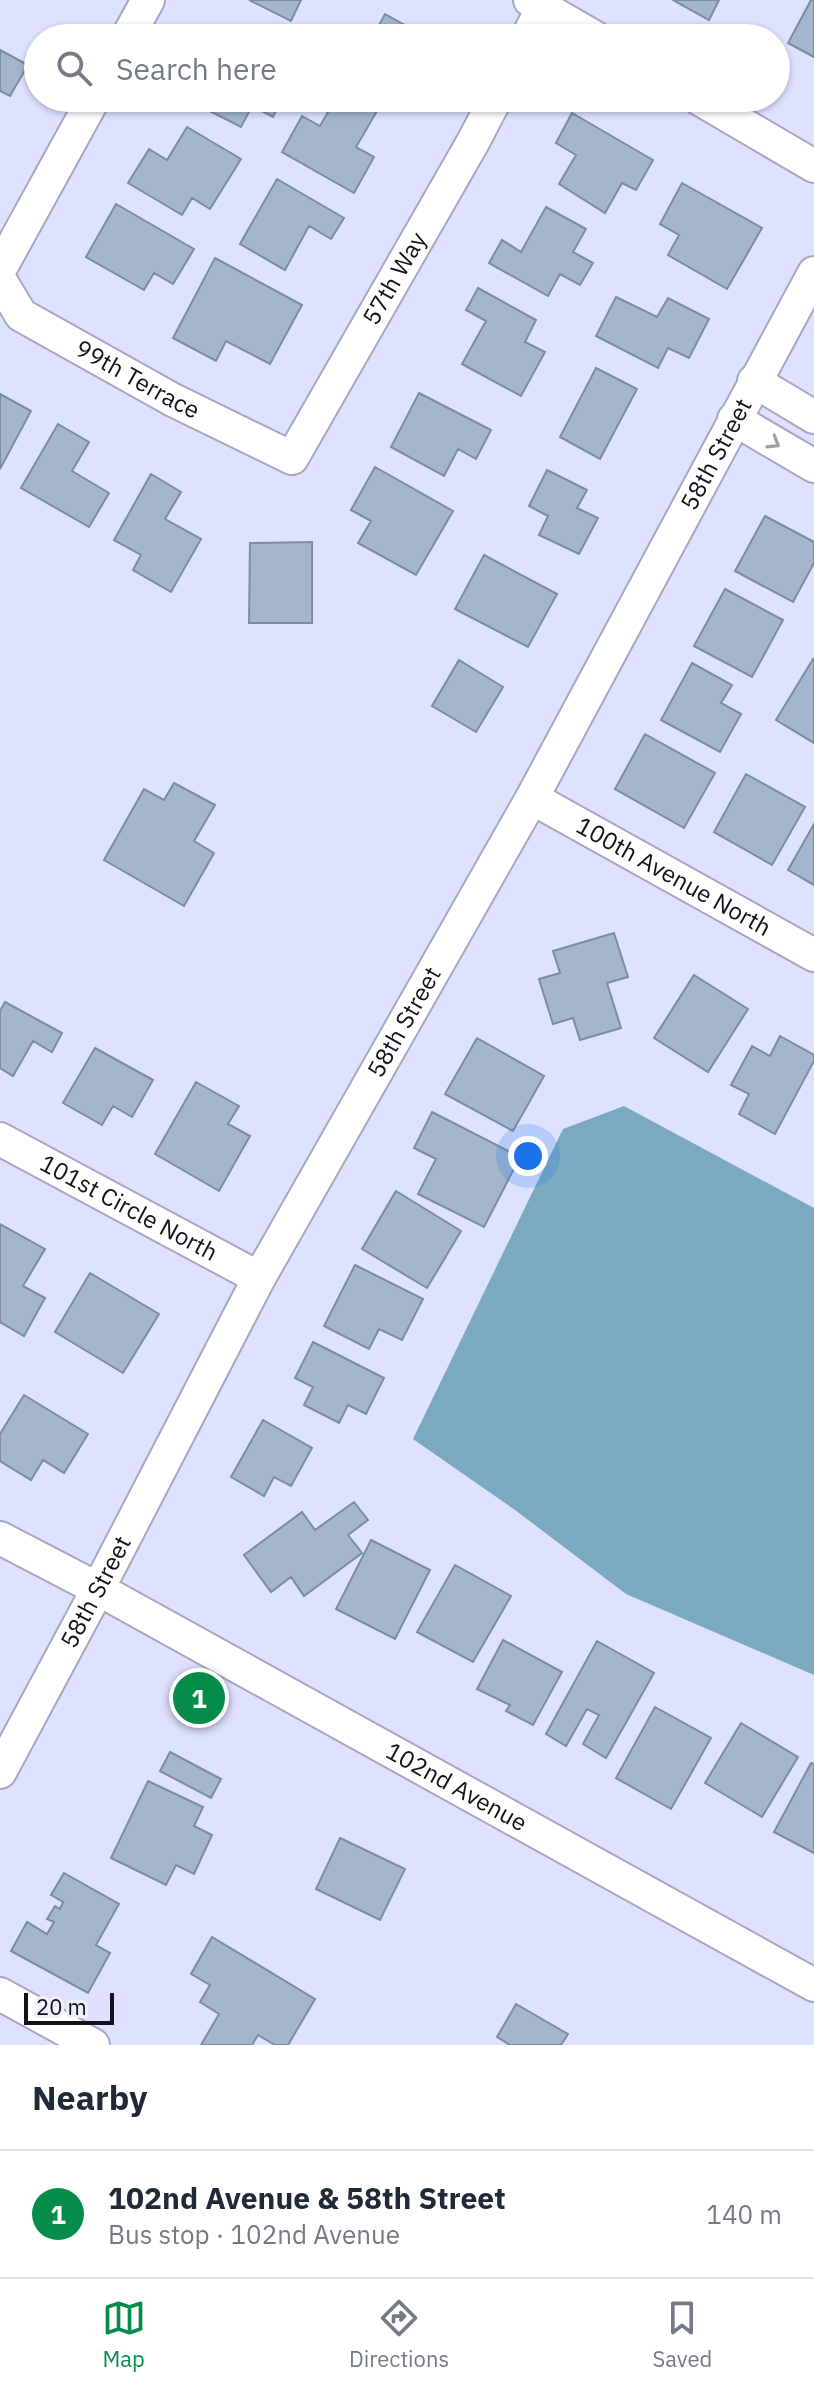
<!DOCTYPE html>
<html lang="en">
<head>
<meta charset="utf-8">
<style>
  :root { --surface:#fff; --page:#f6f6f7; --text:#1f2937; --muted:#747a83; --line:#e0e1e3; --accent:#068c49 }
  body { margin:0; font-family:"IBM Plex Sans",sans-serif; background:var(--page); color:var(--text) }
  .scale { position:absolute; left:24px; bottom:20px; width:90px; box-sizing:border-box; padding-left:8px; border:4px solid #11121b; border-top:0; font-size:22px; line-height:28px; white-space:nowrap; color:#11121b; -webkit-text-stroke:6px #eff0fc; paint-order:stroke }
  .you { position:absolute; left:528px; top:1156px; width:28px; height:28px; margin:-20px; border:6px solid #fff; border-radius:50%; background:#1a73e8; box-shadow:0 0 0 12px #1a73e833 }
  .badge { display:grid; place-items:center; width:52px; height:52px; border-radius:50%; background:var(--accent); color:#fff; font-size:26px; font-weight:700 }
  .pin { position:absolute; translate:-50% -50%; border:4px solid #fff; box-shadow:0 2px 8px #0006 }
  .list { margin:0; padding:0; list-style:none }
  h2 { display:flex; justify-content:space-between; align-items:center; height:104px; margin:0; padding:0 32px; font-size:34px }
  h2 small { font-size:26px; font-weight:400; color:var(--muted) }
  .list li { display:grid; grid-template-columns:52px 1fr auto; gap:24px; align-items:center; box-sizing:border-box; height:128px; padding:0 32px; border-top:2px solid var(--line) }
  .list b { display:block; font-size:30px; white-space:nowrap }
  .list p { margin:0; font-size:26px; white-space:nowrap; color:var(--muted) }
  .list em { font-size:26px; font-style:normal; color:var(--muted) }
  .icon { flex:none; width:44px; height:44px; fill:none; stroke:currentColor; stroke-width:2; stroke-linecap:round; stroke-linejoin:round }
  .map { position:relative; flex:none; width:814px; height:2045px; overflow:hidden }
  .search { position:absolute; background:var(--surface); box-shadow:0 2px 6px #0004; left:24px; right:24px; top:24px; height:88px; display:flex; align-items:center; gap:20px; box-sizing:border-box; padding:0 28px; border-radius:44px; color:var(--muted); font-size:30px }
  .sheet { height:232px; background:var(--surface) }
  nav { display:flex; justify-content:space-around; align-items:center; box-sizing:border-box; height:112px; border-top:2px solid var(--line); background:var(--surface); font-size:22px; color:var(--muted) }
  nav a { display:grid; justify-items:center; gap:4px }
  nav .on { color:var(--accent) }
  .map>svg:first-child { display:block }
  .water { fill:#7baac0 }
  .building { fill:#a4b6ce; stroke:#7b8ca3; stroke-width:2 }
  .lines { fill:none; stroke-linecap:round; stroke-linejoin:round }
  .minor-casing { stroke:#a5a8c3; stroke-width:36 }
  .minor { stroke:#fff; stroke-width:32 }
  .oneway { stroke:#a0a0a4 }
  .labels { text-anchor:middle; stroke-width:6; stroke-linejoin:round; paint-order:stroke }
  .street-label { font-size:24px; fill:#11121b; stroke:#eff0fc }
</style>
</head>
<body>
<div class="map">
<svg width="814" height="2045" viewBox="0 0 814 2045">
  <rect width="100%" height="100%" fill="#dfe2ff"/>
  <!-- water -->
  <path class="water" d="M624,1106L814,1208V1675L626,1594L515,1510L413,1439L563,1129Z"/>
  <!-- building -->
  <path class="building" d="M249,0H301L291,21Z
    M673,0H719L709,20Z
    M811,0H814V57L788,43Z
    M385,14L428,38H372Z
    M0,50L28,65L10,96L0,91Z
    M184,98H282L273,117L252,106L241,127Z
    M336,98H353L377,111L356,147L374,157L354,193L282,152L302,116L320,126Z
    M572,113L653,160L636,190L622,183L605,213L559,184L576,155L556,143Z
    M187,127L241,159L210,209L192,198L182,215L128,183L149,149L167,160Z
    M277,179L344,218L331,239L309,226L285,270L240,244Z
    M682,183L762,228L727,289L668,255L679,235L660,224Z
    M116,204L194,249L173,284L154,273L144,290L86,257Z
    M546,207L586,229L573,252L593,263L580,285L560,274L548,296L489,263L502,240L521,252Z
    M215,258L302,305L270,364L226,341L216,361L173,338Z
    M478,288L536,320L525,342L545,352L521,396L462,364L486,321L466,310Z
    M616,297L657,317L668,298L709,319L689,358L668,348L658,368L596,336Z
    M596,368L637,389L600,459L560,437Z
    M419,393L491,430L476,459L458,449L444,476L391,447Z
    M0,394L31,411L0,469Z
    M58,424L89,442L72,471L109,493L89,527L21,488Z
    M375,467L453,511L416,575L358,543L371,521L351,510Z
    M547,470L587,490L577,508L598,518L579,554L539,535L548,516L529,506Z
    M151,474L181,492L165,519L201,539L171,592L133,570L141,555L114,540Z
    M765,516L814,542V563L793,602L735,571Z
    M312,542V623H249L250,543Z
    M484,555L557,594L528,647L455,609Z
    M725,589L783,620L752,677L694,646Z
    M813,659L814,660V743L776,720Z
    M459,660L503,687L476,732L432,706Z
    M692,663L732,685L721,703L741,714L720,752L661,720Z
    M645,734L715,773L684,828L615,789Z
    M746,774L805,807L772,865L714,832Z
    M174,783L215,805L194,841L214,853L184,906L104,860L144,789L164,800Z
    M814,824V885L788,870Z
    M614,933L628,977L607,983L621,1028L580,1040L573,1018L553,1024L539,979L560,973L553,951Z
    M694,975L748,1009L708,1072L654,1038Z
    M5,1002L62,1033L52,1052L33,1041L13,1076L0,1068V1011Z
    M780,1036L814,1055V1061L775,1134L739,1114L749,1094L731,1085L752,1046L770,1056Z
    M477,1038L544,1076L513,1131L445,1094Z
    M95,1048L153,1080L132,1117L113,1106L102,1125L63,1103Z
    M196,1082L239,1106L228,1124L250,1136L219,1191L155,1154Z
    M432,1112L520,1157L484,1227L418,1194L436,1159L414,1148Z
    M396,1191L461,1231L427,1288L362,1249Z
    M0,1224L45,1249L23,1286L45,1298L24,1336L0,1322Z
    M355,1265L423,1299L402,1340L379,1329L369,1349L324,1326Z
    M90,1273L159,1314L123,1373L55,1332Z
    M313,1342L384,1378L366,1414L348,1405L339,1423L304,1405L313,1387L295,1378Z
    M24,1395L88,1434L64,1473L43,1460L31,1480L0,1461V1434Z
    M263,1420L312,1448L291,1486L274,1477L264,1496L231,1477Z
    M354,1502L368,1520L348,1535L362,1553L304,1596L291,1577L271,1592L244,1555L302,1512L315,1530Z
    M371,1540L430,1570L395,1639L336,1609Z
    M455,1565L511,1596L473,1662L417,1632Z
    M503,1640L562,1672L533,1725L506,1711L510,1705L477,1689Z
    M597,1641L654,1673L606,1758L583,1744L599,1715L587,1709L566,1746L546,1734Z
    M655,1707L711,1738L671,1809L616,1778Z
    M741,1723L798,1757L762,1817L705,1783Z
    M170,1752L221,1779L211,1798L160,1771Z
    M811,1763L814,1764V1853L774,1832Z
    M148,1781L203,1807L194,1826L212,1835L194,1874L176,1865L166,1885L111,1858Z
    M340,1838L405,1869L380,1920L316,1889Z
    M64,1873L119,1904L96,1945L110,1953L88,1993L11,1951L27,1922L47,1934L54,1922L47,1919L55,1906L60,1909L63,1902L51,1895Z
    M212,1937L315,1999L288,2045H275L258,2035L252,2045H201L219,2014L200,2002L210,1985L191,1974Z
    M516,2004L568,2034L561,2045H510L497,2037Z"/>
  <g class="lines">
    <!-- minor casing -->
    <g class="minor-casing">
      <g id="minor">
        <path d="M530,0L596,38"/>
        <path d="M127,38L148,0"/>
        <path d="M527,38L543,7"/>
        <path d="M698,98L814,166"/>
        <path d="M0,269L94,98"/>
        <path id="s1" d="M0,280L21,315L173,400L292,458L473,142L496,98"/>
        <path d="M754,381L814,417"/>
        <path d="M734,419L814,466"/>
        <path id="s2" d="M532,798L814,955"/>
        <path id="s3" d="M0,1139L259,1278"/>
        <path id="s4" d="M0,1538L98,1589L814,1985"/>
        <path id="s5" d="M0,1772L98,1589L259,1278L532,798L814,273"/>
        <path d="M0,1994L93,2045"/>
      </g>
    </g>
    <!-- minor -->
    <use href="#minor" class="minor"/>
  </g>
  <!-- one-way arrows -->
  <defs><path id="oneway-chevron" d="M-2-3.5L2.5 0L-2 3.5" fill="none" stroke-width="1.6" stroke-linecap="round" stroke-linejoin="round" transform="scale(2)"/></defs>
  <use class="oneway" href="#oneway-chevron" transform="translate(774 443) rotate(31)"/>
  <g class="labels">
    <!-- street labels -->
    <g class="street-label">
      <text dy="8" stroke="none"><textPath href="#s1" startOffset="554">57th Way</textPath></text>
      <text dy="8" stroke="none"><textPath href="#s1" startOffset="174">99th Terrace</textPath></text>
      <text dy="8" stroke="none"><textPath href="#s5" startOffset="1500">58th Street</textPath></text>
      <text dy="8" stroke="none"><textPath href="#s2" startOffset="162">100th Avenue North</textPath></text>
      <text dy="8" stroke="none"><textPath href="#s5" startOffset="852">58th Street</textPath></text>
      <text dy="8" stroke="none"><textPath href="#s3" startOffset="146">101st Circle North</textPath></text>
      <text dy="8" stroke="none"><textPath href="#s5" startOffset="204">58th Street</textPath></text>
      <text dy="8" stroke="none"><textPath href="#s4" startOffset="520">102nd Avenue</textPath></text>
    </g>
  </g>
</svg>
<div class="scale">20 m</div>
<div class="you"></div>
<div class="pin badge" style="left:199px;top:1698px">1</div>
<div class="search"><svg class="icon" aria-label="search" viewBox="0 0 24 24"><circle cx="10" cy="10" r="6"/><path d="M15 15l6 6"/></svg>Search here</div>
</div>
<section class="sheet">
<h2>Nearby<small></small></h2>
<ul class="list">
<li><span class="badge">1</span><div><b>102nd Avenue &amp; 58th Street</b><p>Bus stop · 102nd Avenue</p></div><em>140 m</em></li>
</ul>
</section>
<nav>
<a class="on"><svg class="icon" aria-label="map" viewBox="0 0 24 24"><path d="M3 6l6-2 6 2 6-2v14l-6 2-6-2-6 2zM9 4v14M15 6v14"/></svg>Map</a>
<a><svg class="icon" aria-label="directions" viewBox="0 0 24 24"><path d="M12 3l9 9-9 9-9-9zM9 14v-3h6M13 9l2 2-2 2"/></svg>Directions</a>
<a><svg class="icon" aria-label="saved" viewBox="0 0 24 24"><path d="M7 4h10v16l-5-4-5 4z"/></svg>Saved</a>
</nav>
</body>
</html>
